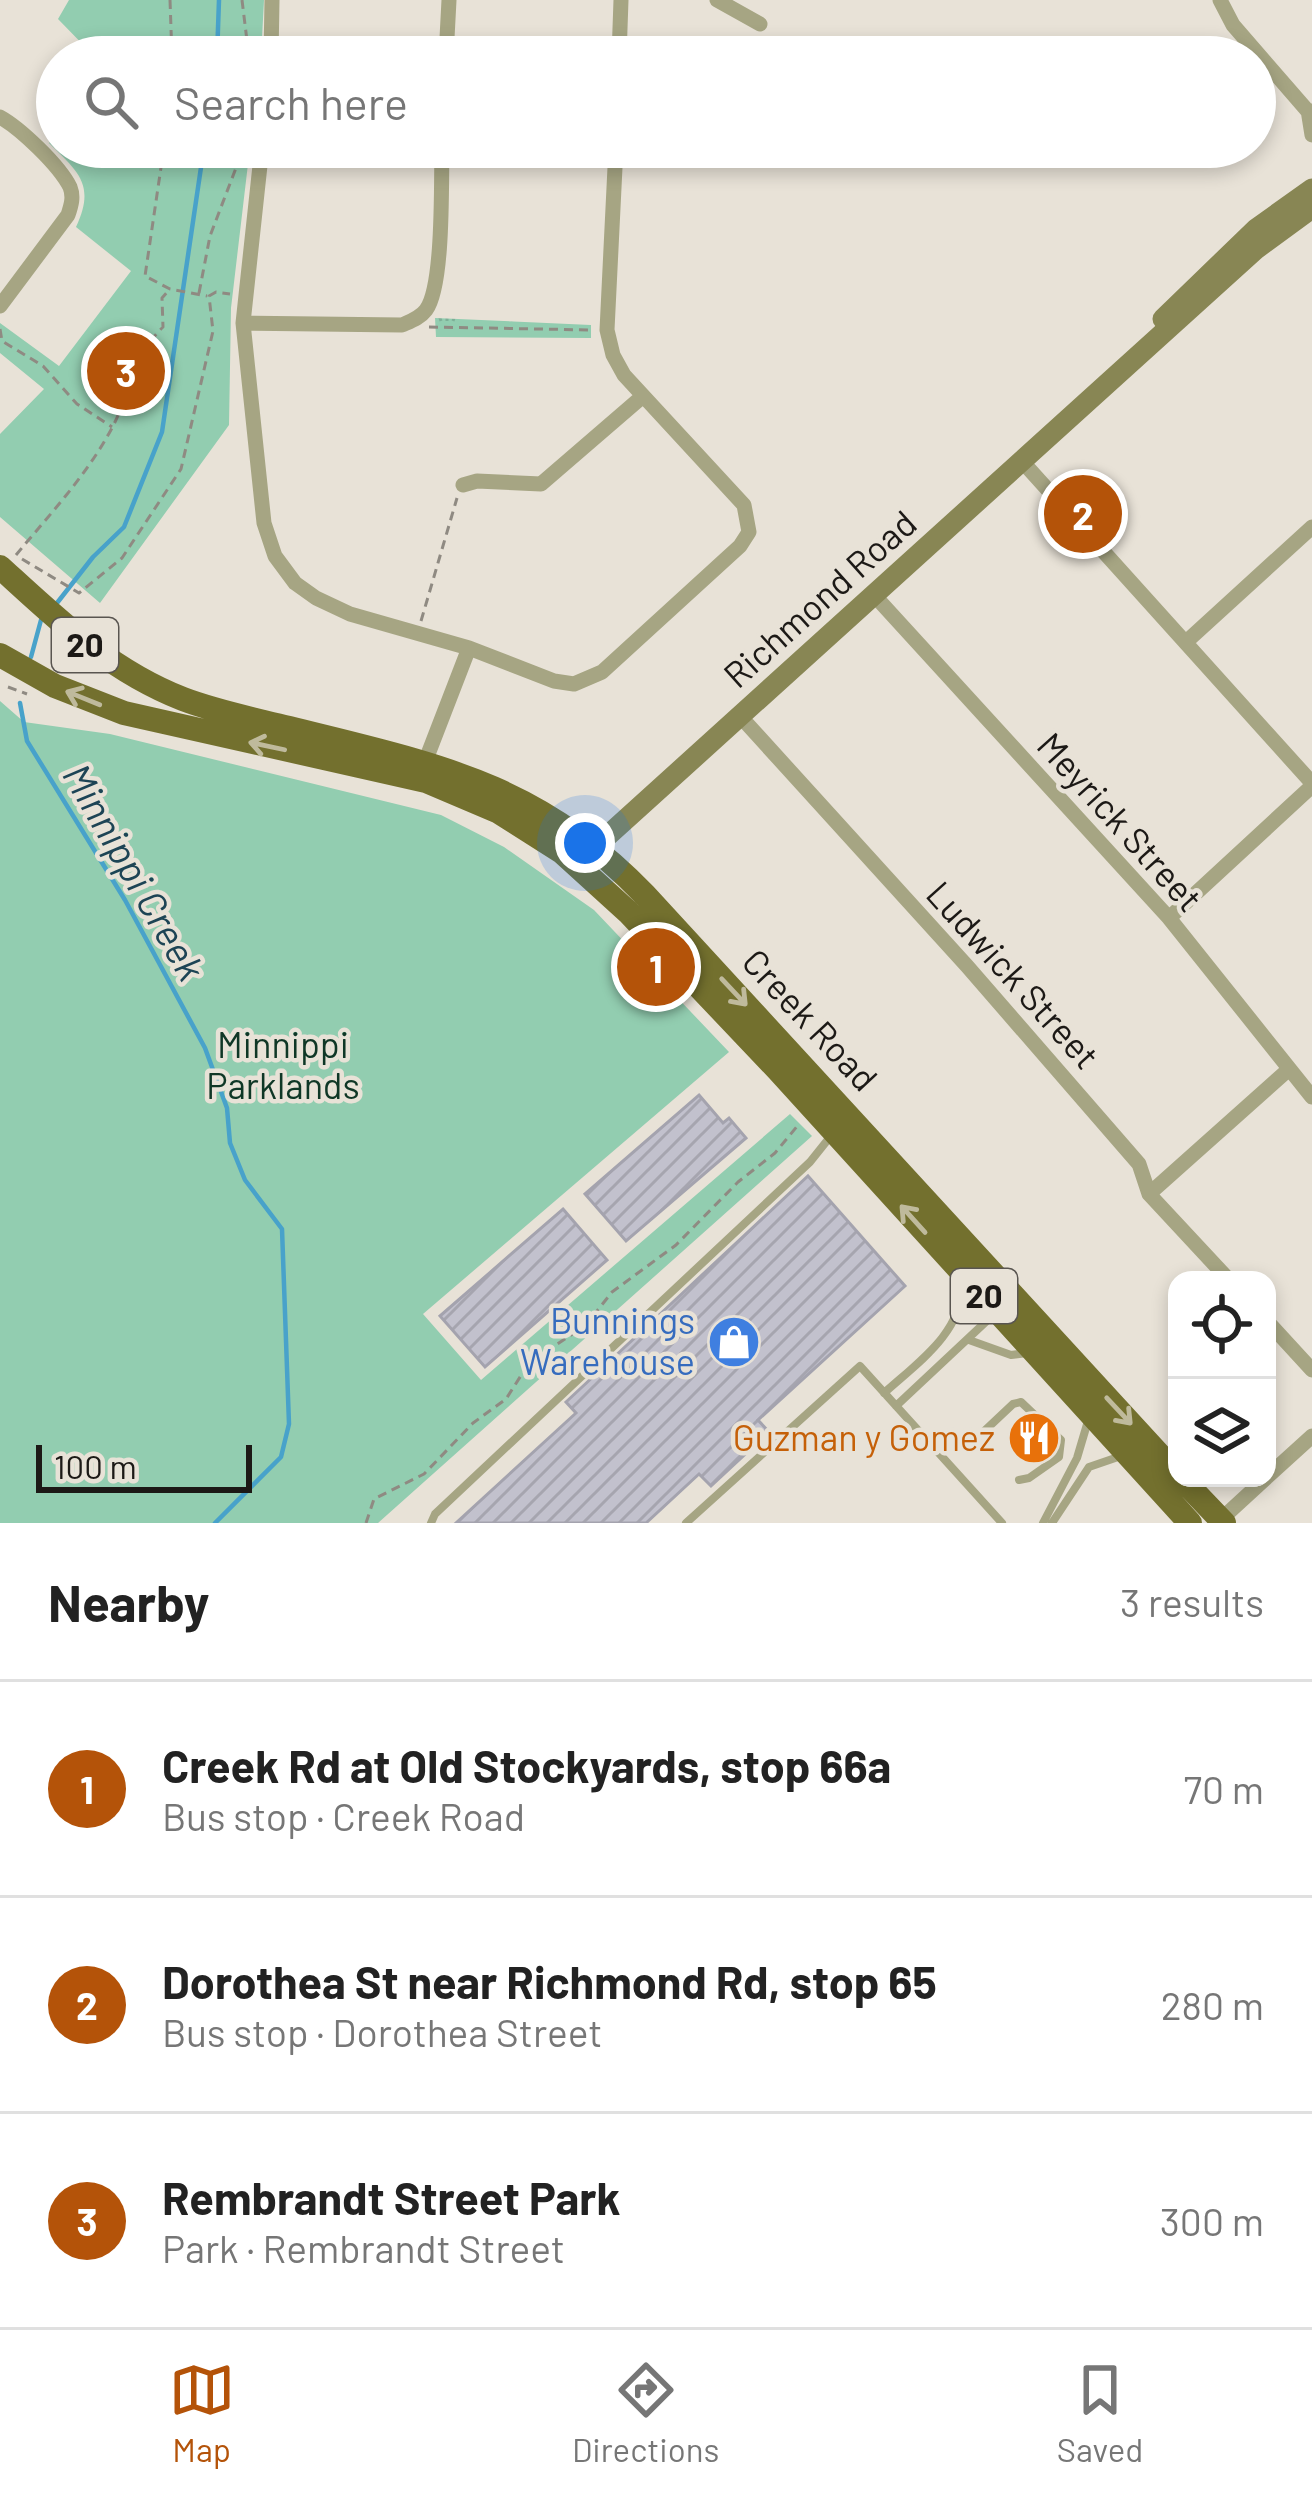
<!DOCTYPE html>
<html lang="en">
<head>
<meta charset="utf-8">
<style>
  :root { --surface:#fff; --page:#f6f6f6; --text:#222; --muted:#767676; --line:#e0e0e0; --accent:#b45309 }
  body { margin:0; font-family:Barlow,sans-serif; background:var(--page); color:var(--text) }
  .controls { position:absolute; right:36px; bottom:36px; display:grid; overflow:hidden; border-radius:24px; box-shadow:0 6px 18px #0003 }
  .controls button { width:108px; height:108px; display:grid; place-items:center; padding:0; border:0; border-bottom:3px solid var(--line); background:var(--surface); color:var(--text); font:60px sans-serif }
  .scale { position:absolute; left:36px; bottom:30px; width:216px; box-sizing:border-box; padding-left:12px; border:6px solid #1c1916; border-top:0; font-size:33px; line-height:42px; white-space:nowrap; color:#1c1916; -webkit-text-stroke:9px #e8e2d7; paint-order:stroke }
  .you { position:absolute; left:585px; top:843px; width:42px; height:42px; margin:-30px; border:9px solid #fff; border-radius:50%; background:#1a73e8; box-shadow:0 0 0 18px #1a73e833 }
  .badge { display:grid; place-items:center; width:78px; height:78px; border-radius:50%; background:var(--accent); color:#fff; font-size:39px; font-weight:700 }
  .pin { position:absolute; translate:-50% -50%; border:6px solid #fff; box-shadow:0 3px 12px #0006 }
  .list { margin:0; padding:0; list-style:none }
  h2 { display:flex; justify-content:space-between; align-items:center; height:156px; margin:0; padding:0 48px; font-size:51px }
  h2 small { font-size:39px; font-weight:400; color:var(--muted) }
  .list li { display:grid; grid-template-columns:78px 1fr auto; gap:36px; align-items:center; box-sizing:border-box; height:216px; padding:0 48px; border-top:3px solid var(--line) }
  .list b { display:block; font-size:45px; white-space:nowrap }
  .list p { margin:0; font-size:39px; white-space:nowrap; color:var(--muted) }
  .list em { font-size:39px; font-style:normal; color:var(--muted) }
  .icon { flex:none; width:66px; height:66px; fill:none; stroke:currentColor; stroke-width:2; stroke-linecap:round; stroke-linejoin:round }
  .map { position:relative; flex:none; width:1312px; height:1523px; overflow:hidden }
  .search { position:absolute; background:var(--surface); box-shadow:0 6px 18px #0003; left:36px; right:36px; top:36px; height:132px; display:flex; align-items:center; gap:30px; box-sizing:border-box; padding:0 42px; border-radius:66px; color:var(--muted); font-size:45px }
  .sheet { height:804px; background:var(--surface) }
  nav { display:flex; justify-content:space-around; align-items:center; box-sizing:border-box; height:168px; border-top:3px solid var(--line); background:var(--surface); font-size:33px; color:var(--muted) }
  nav a { display:grid; justify-items:center; gap:6px }
  nav .on { color:var(--accent) }
  .map>svg:first-child { display:block }
  .grass { fill:url(#grass-tufts) }
  .park { fill:#92cdb0 }
  .lines { fill:none; stroke-linecap:round; stroke-linejoin:round }
  .stream { stroke:#48a2ca; stroke-width:4.5 }
  .building { fill:url(#building-hatch); stroke:#a4a3ae; stroke-width:3 }
  .path { stroke:#8f8a82; stroke-width:3; stroke-dasharray:9 6; stroke-linecap:butt }
  .lane { stroke:#a6a583; stroke-width:8 }
  .street { stroke:#a6a583; stroke-width:15 }
  .secondary { stroke:#888654; stroke-width:21 }
  .primary { stroke:#73702e; stroke-width:24 }
  .oneway { stroke:#bfba9c }
  .labels { text-anchor:middle; stroke-width:9; stroke-linejoin:round; paint-order:stroke }
  .shield { fill:#e8e2d7; stroke:#595550; stroke-width:3 }
  .shield-label { font-size:33px; font-weight:bold; fill:#1c1916 }
  .street-label { font-size:36px; fill:#1c1916; stroke:#e8e2d7 }
  .park-label { font-size:36px; fill:#0f3726; stroke:#e8e2d7 }
  .shop-label { font-size:36px; fill:#366cbe; stroke:#e8e2d7; text-anchor:end }
  .food-label { font-size:36px; fill:#c56008; stroke:#e8e2d7; text-anchor:end }
  .water-label { font-size:39px; font-style:italic; fill:#1d4455; stroke:#e8e2d7 }
</style>
</head>
<body>
<div class="map">
<svg width="1312" height="1523" viewBox="0 0 1312 1523">
  <defs>
    <pattern id="grass-tufts" width="24" height="20" patternUnits="userSpaceOnUse" patternTransform="scale(3)"><rect width="24" height="20" fill="#92cdb0"/><path d="M3 7l-1-3M5 7V3M7 7l1-3M15 17l-1-3M17 17v-4M19 17l1-3" fill="none" stroke="#7daf97"/></pattern>
    <pattern id="building-hatch" width="6" height="6" patternUnits="userSpaceOnUse" patternTransform="scale(3)"><rect width="6" height="6" fill="#c2c1cd"/><path d="M-1 1l2-2M0 6l6-6M5 7l2-2" fill="none" stroke="#a6a5af"/></pattern>
  </defs>
  <rect width="100%" height="100%" fill="#e8e2d7"/>
  <!-- grass -->
  <path class="grass" d="M435,318L591,325V338L436,337Z"/>
  <!-- park -->
  <path class="park" d="M69,0H264L261,57H95L58,19Z
    M57,135V147H250L231,308L229,425L100,603L0,517V434L44,389L0,353V323L59,366L131,271L76,227C96,184 78,172 49,143Z
    M0,701L24,722L110,734L441,815L504,847L594,910L729,1052L423,1314L481,1380L790,1114L812,1136L378,1523H0Z"/>
  <g class="lines">
    <!-- stream -->
    <path class="stream" d="M217,57L219,0
      M57,603L93,557L124,527L162,432L204,147
      M31,657L41,620
      M20,703L27,741L125,900L205,1048L227,1108L230,1143L245,1180L282,1229L289,1424L281,1457L215,1523"/>
  </g>
  <!-- building -->
  <path class="building" d="M699,1095L723,1123L729,1118L746,1138L626,1241L585,1194Z
    M808,1176L905,1286L758,1420L769,1432L711,1486L699,1474L646,1523H456L576,1413L566,1402Z
    M563,1209L607,1260L485,1367L440,1316Z
    M1025,1417L1052,1443L1051,1451L1040,1460L1012,1430Z"/>
  <g class="lines">
    <!-- path -->
    <path class="path" d="M170,0L172,57
      M242,0L249,57
      M164,147L145,276L170,289L207,296
      M199,293L210,236L244,147
      M429,327L593,330
      M0,329L2,341L43,366L77,404L112,427
      M16,555C50,514 88,474 113,426C132,389 131,358 163,327L162,298L170,289
      M22,559L79,593L122,558L181,469L213,331L209,296L216,292L230,294
      M421,621L457,498
      M8,687L27,694
      M366,1523L374,1499L424,1474L473,1423L506,1399L529,1363L586,1325L612,1292L676,1245L738,1182L775,1153L799,1124"/>
    <!-- lane -->
    <path class="lane" d="M969,1340L1011,1355L1027,1353
      M884,1393C922,1359 959,1335 965,1282
      M896,1406L992,1316
      M979,1436L1013,1404L1021,1402L1061,1440L1059,1457L1029,1478L1019,1480
      M431,1523L435,1514L810,1162L830,1137
      M686,1523L860,1366L1002,1523
      M1043,1523L1077,1458L1088,1421
      M1052,1523L1089,1467L1121,1456"/>
    <!-- street -->
    <path class="street" d="M717,0L760,24
      M1220,0L1233,25L1312,116
      M271,57L272,0
      M446,57L449,0
      M619,57L621,0
      M1308,110L1312,135
      M0,117C20,128 59,165 70,187C74,197 71,206 68,215L0,306
      M262,147L243,323L264,523L275,556L295,583L316,598L350,614L469,648L554,681L574,684L602,672L740,546L749,532L744,505L624,375L613,355L607,330L616,147
      M243,323L402,325C411,321 420,318 426,310C444,286 441,181 442,147
      M1021,460L1312,783
      M463,485L477,481L541,484L643,396
      M874,595L1169,918L1312,1097
      M1186,642L1312,527
      M740,716L967,966L1139,1164L1149,1194L1229,1280
      M425,762L469,648
      M1169,918L1312,786
      M1149,1194L1288,1070
      M1267,1321L1312,1370
      M1267,1477L1312,1436
      M1217,1523L1266,1478"/>
    <!-- secondary -->
    <path class="secondary" d="M1163,319L1256,229L1312,189
      M583,858L1256,249L1312,208"/>
    <!-- primary -->
    <path class="primary" d="M0,567C58,620 109,670 183,699C217,712 253,719 289,728C433,764 538,783 645,895L1177,1474
      M0,655L55,686L124,713L426,781L499,812L562,852L628,912L778,1070L1190,1523
      M1181,1478L1224,1523"/>
  </g>
  <!-- one-way arrows -->
  <defs><path id="oneway-shaft" d="M-6 0H5M1.5-3L5.5 0L1.5 3" fill="none" stroke-width="1.6" stroke-linecap="round" stroke-linejoin="round" transform="scale(3)"/></defs>
  <g class="oneway">
    <use href="#oneway-shaft" transform="translate(83 698) rotate(-158)"/>
    <use href="#oneway-shaft" transform="translate(267 746) rotate(-168)"/>
    <use href="#oneway-shaft" transform="translate(734 992) rotate(47)"/>
    <use href="#oneway-shaft" transform="translate(913 1219) rotate(-132)"/>
    <use href="#oneway-shaft" transform="translate(1119 1411) rotate(47)"/>
  </g>
  <!-- icons -->
  <defs>
    <g id="shop-disc" transform="scale(2.7)"><circle r="9.5" fill="#3f7fe0" stroke="#e8e2d7"/><path d="M-5-2.5h2.3a2.7 3.5 0 0 1 5.4 0H5L5.5 6h-11ZM-1.5-2.5h3a1.5 2.3 0 0 0-3 0Z" fill="#fff"/></g>
    <g id="restaurant-disc" transform="scale(2.7)"><circle r="9.5" fill="#e8710a" stroke="#e8e2d7"/><path d="M-5-6h1v4h1v-4h1v4h1v-4h1v5L-1.5 .5V6h-2V.5L-5-1ZM5-6V6H3V1.5H1.5Q1.5-4 5-6Z" fill="#fff"/></g>
  </defs>
  <g fill-rule="evenodd">
    <use href="#shop-disc" x="734" y="1342"/>
    <use href="#restaurant-disc" x="1034" y="1438"/>
  </g>
  <g class="labels">
    <!-- shield labels -->
    <g class="shield">
      <rect x="52" y="618" width="66" height="54" rx="9"/>
      <rect x="951" y="1269" width="66" height="54" rx="9"/>
    </g>
    <g class="shield-label">
      <text x="85" y="657">20</text>
      <text x="984" y="1308">20</text>
    </g>
    <!-- street labels -->
    <g class="street-label">
      <text transform="translate(820 599) rotate(-42)" y="13">Richmond Road</text>
      <text transform="translate(1120 822) rotate(48)" y="13">Meyrick Street</text>
      <text transform="translate(1013 975) rotate(48)" y="13">Ludwick Street</text>
      <text transform="translate(810 1020) rotate(47)" y="13">Creek Road</text>
    </g>
    <!-- park labels -->
    <g class="park-label">
      <text x="283" y="1058">Minnippi<tspan x="283" dy="41">Parklands</tspan></text>
    </g>
    <!-- shop labels -->
    <g class="shop-label">
      <text x="695" y="1334">Bunnings<tspan x="695" dy="41">Warehouse</tspan></text>
    </g>
    <!-- food labels -->
    <g class="food-label">
      <text x="995" y="1451">Guzman y Gomez</text>
    </g>
    <!-- water labels -->
    <g class="water-label">
      <text transform="translate(134 872) rotate(60)" y="14">Minnippi Creek</text>
    </g>
  </g>
</svg>
<div class="controls">
<button><svg class="icon" aria-label="locate" viewBox="0 0 24 24"><circle cx="12" cy="12" r="6"/><path d="M12 2v4M12 18v4M2 12h4M18 12h4"/></svg></button>
<button><svg class="icon" aria-label="layers" viewBox="0 0 24 24"><path d="M12 4l9 5-9 5-9-5zM3 14l9 5 9-5"/></svg></button>
</div>
<div class="scale">100 m</div>
<div class="you"></div>
<div class="pin badge" style="left:656px;top:967px">1</div>
<div class="pin badge" style="left:1083px;top:514px">2</div>
<div class="pin badge" style="left:126px;top:371px">3</div>
<div class="search"><svg class="icon" aria-label="search" viewBox="0 0 24 24"><circle cx="10" cy="10" r="6"/><path d="M15 15l6 6"/></svg>Search here</div>
</div>
<section class="sheet">
<h2>Nearby<small>3 results</small></h2>
<ul class="list">
<li><span class="badge">1</span><div><b>Creek Rd at Old Stockyards, stop 66a</b><p>Bus stop · Creek Road</p></div><em>70 m</em></li>
<li><span class="badge">2</span><div><b>Dorothea St near Richmond Rd, stop 65</b><p>Bus stop · Dorothea Street</p></div><em>280 m</em></li>
<li><span class="badge">3</span><div><b>Rembrandt Street Park</b><p>Park · Rembrandt Street</p></div><em>300 m</em></li>
</ul>
</section>
<nav>
<a class="on"><svg class="icon" aria-label="map" viewBox="0 0 24 24"><path d="M3 6l6-2 6 2 6-2v14l-6 2-6-2-6 2zM9 4v14M15 6v14"/></svg>Map</a>
<a><svg class="icon" aria-label="directions" viewBox="0 0 24 24"><path d="M12 3l9 9-9 9-9-9zM9 14v-3h6M13 9l2 2-2 2"/></svg>Directions</a>
<a><svg class="icon" aria-label="saved" viewBox="0 0 24 24"><path d="M7 4h10v16l-5-4-5 4z"/></svg>Saved</a>
</nav>
</body>
</html>
